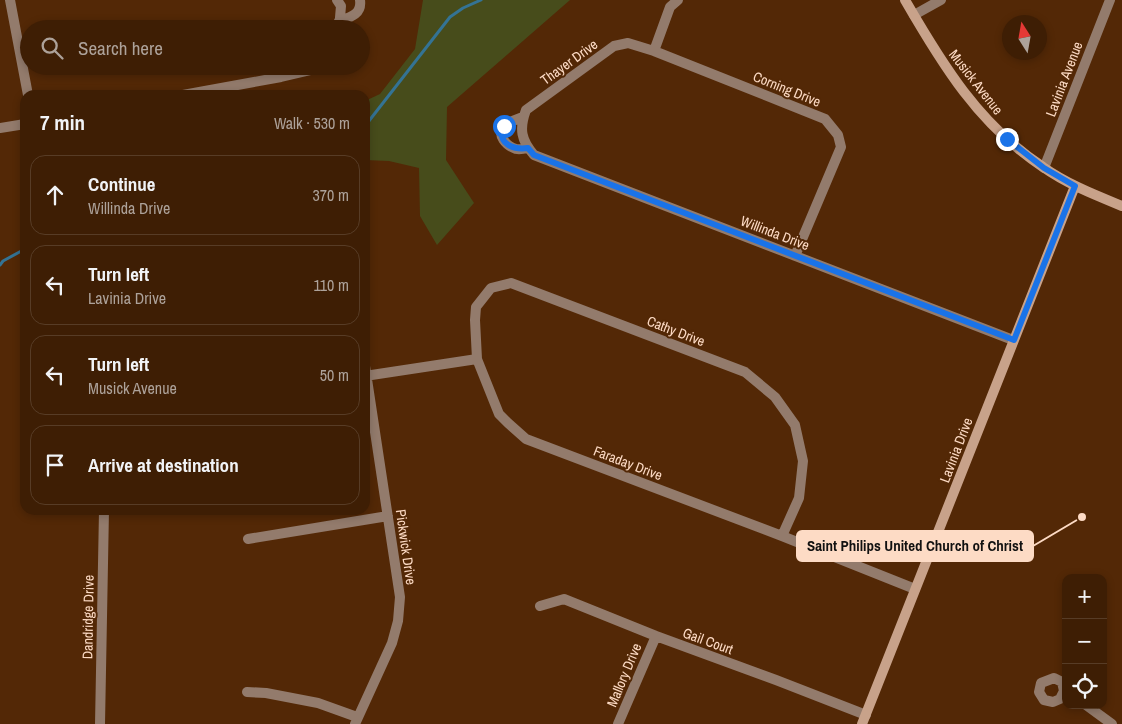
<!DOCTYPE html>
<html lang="en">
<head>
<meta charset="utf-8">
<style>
  :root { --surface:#3e1e04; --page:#492b13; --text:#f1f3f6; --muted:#ada29a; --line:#573c26 }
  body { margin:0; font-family:"Archivo Narrow",sans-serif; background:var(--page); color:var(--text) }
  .controls { position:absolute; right:15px; bottom:15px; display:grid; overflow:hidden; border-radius:10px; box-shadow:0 2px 8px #0003 }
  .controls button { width:45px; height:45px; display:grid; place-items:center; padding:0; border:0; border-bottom:1px solid var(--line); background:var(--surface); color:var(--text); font:25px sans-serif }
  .compass { position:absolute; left:1002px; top:15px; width:45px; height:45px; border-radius:50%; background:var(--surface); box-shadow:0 2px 8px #0003; rotate:349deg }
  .stop { position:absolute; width:15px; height:15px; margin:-11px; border:4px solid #1a73e8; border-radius:50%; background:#fff }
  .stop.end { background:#1a73e8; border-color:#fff; box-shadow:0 1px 5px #0008 }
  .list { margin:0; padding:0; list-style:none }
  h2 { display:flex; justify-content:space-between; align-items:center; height:65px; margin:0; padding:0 20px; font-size:21px }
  h2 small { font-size:16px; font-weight:400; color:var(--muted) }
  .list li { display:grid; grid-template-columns:32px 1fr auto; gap:15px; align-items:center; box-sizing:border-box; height:80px; margin:0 10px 10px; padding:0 10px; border:1px solid var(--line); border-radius:15px }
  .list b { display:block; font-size:19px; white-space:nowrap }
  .list p { margin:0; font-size:16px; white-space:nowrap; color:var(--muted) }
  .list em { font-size:16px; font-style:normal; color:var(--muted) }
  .icon { flex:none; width:28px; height:28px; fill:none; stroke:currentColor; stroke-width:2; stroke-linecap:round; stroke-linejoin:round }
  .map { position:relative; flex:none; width:1122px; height:724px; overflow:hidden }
  .search { position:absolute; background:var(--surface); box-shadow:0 2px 8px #0003; left:20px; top:20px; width:350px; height:55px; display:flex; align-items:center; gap:12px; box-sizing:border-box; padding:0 18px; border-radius:28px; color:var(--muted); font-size:19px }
  .panel { position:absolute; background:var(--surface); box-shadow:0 2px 8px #0003; left:20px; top:90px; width:350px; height:425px; border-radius:15px }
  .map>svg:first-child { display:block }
  .green { fill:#474c1b }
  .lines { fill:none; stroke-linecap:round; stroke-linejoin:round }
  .stream { stroke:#347394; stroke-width:3 }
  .street { stroke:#937b6c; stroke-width:10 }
  .secondary { stroke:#c8a28a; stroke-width:10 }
  .route { stroke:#1a73e8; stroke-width:6 }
  .labels { text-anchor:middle; stroke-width:4; stroke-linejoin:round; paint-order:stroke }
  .street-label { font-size:14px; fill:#fddbc5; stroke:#532806 }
  .leader { fill:none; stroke:#fddbc5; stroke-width:2 }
  .callout-dot { fill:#fddbc5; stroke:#532806; stroke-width:2 }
  .callout { fill:#fddbc5; stroke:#fddbc5; stroke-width:2 }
  .callout-label { font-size:15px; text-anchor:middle; font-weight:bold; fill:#111 }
</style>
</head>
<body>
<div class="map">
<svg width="1122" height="724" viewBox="0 0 1122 724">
  <rect width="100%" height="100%" fill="#532806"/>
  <!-- green -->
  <path class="green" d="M423,0H570L447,107L446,160L474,203L437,245L420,216L419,168L389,161L365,160V101L380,94L415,49Z"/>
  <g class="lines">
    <!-- stream -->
    <path class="stream" d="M365,126L450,17L463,8L481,0
      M0,265L3,261L25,249"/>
    <!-- street -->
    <path class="street" d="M10,0L28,95
      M337,0L341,6L339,29
      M914,15L941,0
      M339,21C351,17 362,14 360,0
      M654,51L670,7L678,0
      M183,95L281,77L311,70L316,66
      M523,117C518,119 510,121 505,126C495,135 507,146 516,149C520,150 524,149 528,148
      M0,128L25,124
      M1044,168L1110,0
      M795,256L841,147L838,135L825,119L654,51L628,43L614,46L526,110C519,129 521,140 534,155L1013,340
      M365,376L477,359
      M782,536L799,498L803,461L795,425L775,397L745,372L511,283L491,288L476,307L475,320L477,359L499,414L508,423L526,439L782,536L915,589
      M248,539L388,516
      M540,606L564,599L656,636L776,680L866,715
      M1064,691L1060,699L1053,702L1044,700L1039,692L1041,683L1054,678L1062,682L1064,691L1066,692
      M247,692L266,693L318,703L357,717
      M1086,705L1112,724
      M100,724L104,510
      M355,724L392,643L398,621L400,597L365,366
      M618,724L656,636"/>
    <!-- secondary -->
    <path class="secondary" d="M905,0C942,64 979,125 1043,167C1067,184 1095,195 1122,206
      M862,724L1075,186"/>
  </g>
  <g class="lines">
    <!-- route -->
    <path class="route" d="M504,126C496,144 514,150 528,148L534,155L1014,340L1075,186L1044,168L1007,139"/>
  </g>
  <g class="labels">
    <!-- street labels -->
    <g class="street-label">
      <text transform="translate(569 62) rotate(-36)" y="5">Thayer Drive</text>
      <text transform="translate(1064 79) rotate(-69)" y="5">Lavinia Avenue</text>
      <text transform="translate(976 82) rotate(52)" y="5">Musick Avenue</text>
      <text transform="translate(787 89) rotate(22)" y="5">Corning Drive</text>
      <text transform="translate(775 233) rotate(21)" y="5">Willinda Drive</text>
      <text transform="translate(676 331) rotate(21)" y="5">Cathy Drive</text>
      <text transform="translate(956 450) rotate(-69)" y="5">Lavinia Drive</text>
      <text transform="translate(628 463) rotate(21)" y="5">Faraday Drive</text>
      <text transform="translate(406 547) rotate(82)" y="5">Pickwick Drive</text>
      <text transform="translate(88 617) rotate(-89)" y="5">Dandridge Drive</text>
      <text transform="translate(708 641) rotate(20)" y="5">Gail Court</text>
      <text transform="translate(624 675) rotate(-67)" y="5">Mallory Drive</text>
    </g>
  </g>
  <!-- callouts -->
  <path class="leader" d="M1082 517L1033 546"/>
  <circle class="callout-dot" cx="1082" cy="517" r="5"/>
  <rect class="callout" x="797" y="531" width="236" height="30" rx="5"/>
  <g class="callout-label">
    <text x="915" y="551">Saint Philips United Church of Christ</text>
  </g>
</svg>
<div class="controls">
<button>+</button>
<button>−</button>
<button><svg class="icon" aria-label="locate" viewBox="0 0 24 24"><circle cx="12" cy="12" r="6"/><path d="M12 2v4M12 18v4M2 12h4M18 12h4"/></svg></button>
</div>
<svg class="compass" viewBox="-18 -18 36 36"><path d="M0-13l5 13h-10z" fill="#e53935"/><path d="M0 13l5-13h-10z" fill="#ada29a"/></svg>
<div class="stop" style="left:504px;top:126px"></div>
<div class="stop end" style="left:1007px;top:139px"></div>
<div class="search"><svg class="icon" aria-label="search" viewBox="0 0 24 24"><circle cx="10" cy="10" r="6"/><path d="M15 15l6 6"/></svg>Search here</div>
<section class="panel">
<h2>7 min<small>Walk · 530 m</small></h2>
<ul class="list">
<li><svg class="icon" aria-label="ahead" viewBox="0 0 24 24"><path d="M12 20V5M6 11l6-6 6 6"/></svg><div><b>Continue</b><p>Willinda Drive</p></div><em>370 m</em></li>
<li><svg class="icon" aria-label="left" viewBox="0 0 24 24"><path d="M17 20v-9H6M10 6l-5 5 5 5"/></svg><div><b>Turn left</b><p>Lavinia Drive</p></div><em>110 m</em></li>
<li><svg class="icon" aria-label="left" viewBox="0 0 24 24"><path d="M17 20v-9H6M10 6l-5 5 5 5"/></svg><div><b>Turn left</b><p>Musick Avenue</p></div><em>50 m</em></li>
<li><svg class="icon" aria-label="arrive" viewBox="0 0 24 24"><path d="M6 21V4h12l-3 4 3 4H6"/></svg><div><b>Arrive at destination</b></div></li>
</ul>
</section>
</div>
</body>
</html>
